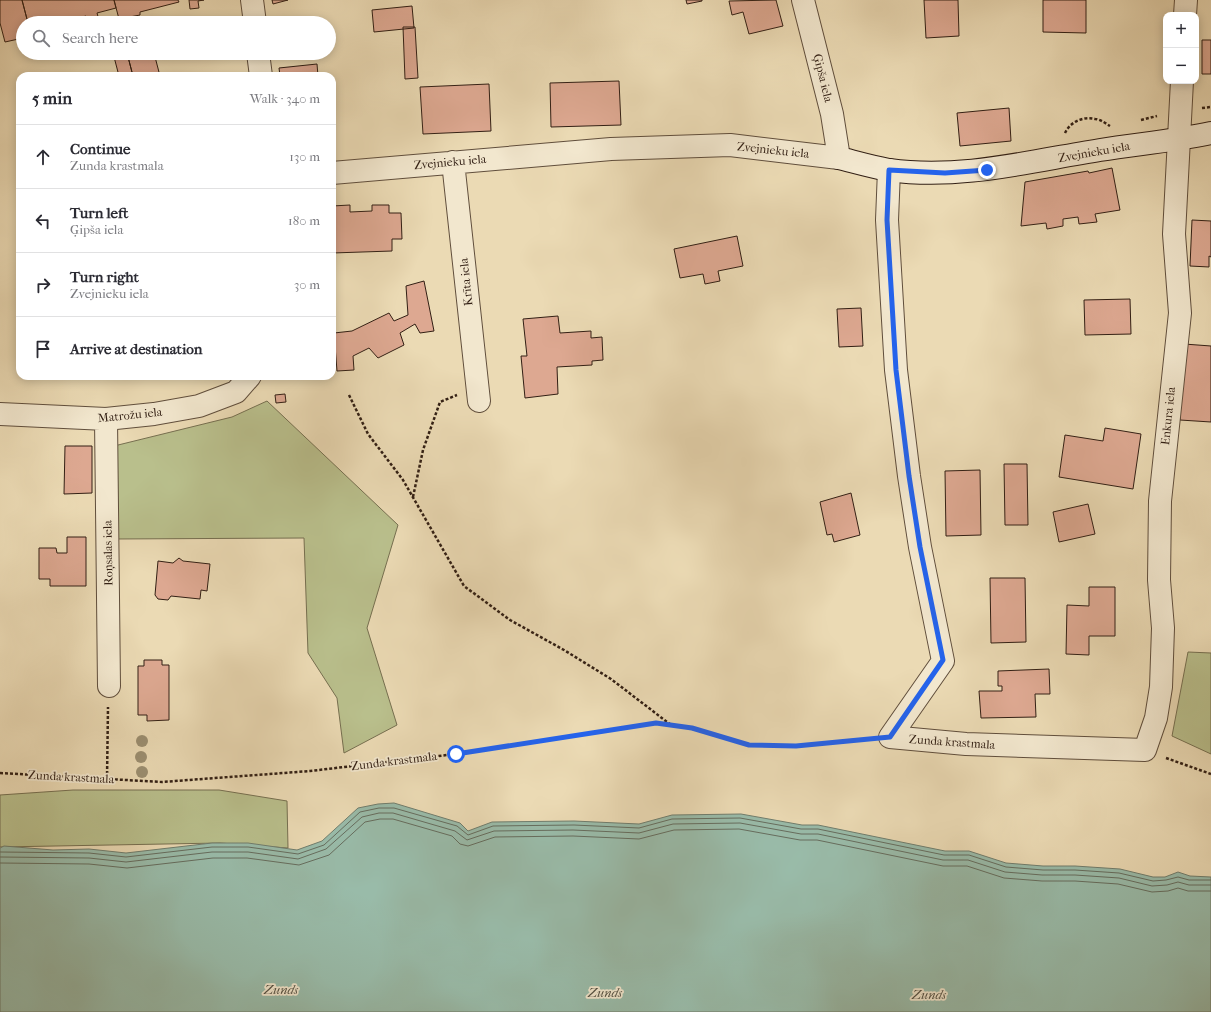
<!DOCTYPE html>
<html lang="en">
<head>
<meta charset="utf-8">
<style>
  :root { --surface:#fff; --page:#f2f2f3; --text:#2b2b33; --muted:#7c7c81; --line:#e1e1e2 }
  body { margin:0; font-family:"IM FELL French Canon",serif; background:var(--page); color:var(--text) }
  .controls { position:absolute; right:12px; top:12px; display:grid; overflow:hidden; border-radius:8px; box-shadow:0 2px 10px #0003 }
  .controls button { width:36px; height:36px; display:grid; place-items:center; padding:0; border:0; border-bottom:1px solid var(--line); background:var(--surface); color:var(--text); font:20px sans-serif }
  .stop { position:absolute; width:12px; height:12px; margin:-9px; border:3px solid #2563eb; border-radius:50%; background:#fff }
  .stop.end { background:#2563eb; border-color:#fff; box-shadow:0 1px 4px #0008 }
  .list { margin:0; padding:0; list-style:none }
  h2 { display:flex; justify-content:space-between; align-items:center; height:52px; margin:0; padding:0 16px; font-size:17px }
  h2 small { font-size:13px; font-weight:400; color:var(--muted) }
  .list li { display:grid; grid-template-columns:26px 1fr auto; gap:12px; align-items:center; box-sizing:border-box; height:64px; padding:0 16px; border-top:1px solid var(--line) }
  .list b { display:block; font-size:15px; white-space:nowrap }
  .list p { margin:0; font-size:13px; white-space:nowrap; color:var(--muted) }
  .list em { font-size:13px; font-style:normal; color:var(--muted) }
  .icon { flex:none; width:22px; height:22px; fill:none; stroke:currentColor; stroke-width:2; stroke-linecap:round; stroke-linejoin:round }
  .map { position:relative; flex:none; width:1211px; height:1012px; overflow:hidden }
  .search { position:absolute; background:var(--surface); box-shadow:0 2px 10px #0003; left:16px; top:16px; width:320px; height:44px; display:flex; align-items:center; gap:10px; box-sizing:border-box; padding:0 14px; border-radius:22px; color:var(--muted); font-size:15px }
  .panel { position:absolute; background:var(--surface); box-shadow:0 2px 10px #0003; left:16px; top:72px; width:320px; height:308px; border-radius:12px }
  .map>svg:first-child { display:block }
  .green { fill:#b9bf8c; stroke:#766f50 }
  .water { fill:#99bba9; stroke:#707d6d }
  .lines { fill:none; stroke-linecap:round; stroke-linejoin:round }
  .shore { stroke:#666d5e; stroke-width:1 }
  .building { fill:#dda891; stroke:#321f14 }
  .street-casing { stroke:#604e3c; stroke-width:24 }
  .secondary-casing { stroke:#321f14; stroke-width:24 }
  .path { stroke:#321f14; stroke-width:2.5; stroke-dasharray:3 2; stroke-linecap:butt }
  .street { stroke:#f2e7ce; stroke-width:22 }
  .secondary { stroke:#f2e7ce; stroke-width:22 }
  .tree { fill:#9b8e70 }
  .route { stroke:#2563eb; stroke-width:5 }
  .labels { text-anchor:middle; stroke-width:3.5; stroke-linejoin:round; paint-order:stroke }
  .street-label { font-size:12px; fill:#321f14; stroke:#f2e7ce }
  .water-label { font-size:13px; font-style:italic; fill:#514e41; stroke:#f2e7ce }
</style>
</head>
<body>
<div class="map">
<svg width="1211" height="1012" viewBox="0 0 1211 1012">
  <rect width="100%" height="100%" fill="#ebdab4"/>
  <filter id="stains"><feTurbulence type="fractalNoise" baseFrequency=".005" numOctaves="4"/><feColorMatrix values="0 0 0 0 .2 0 0 0 0 .09 0 0 0 0 .02 0 0 0 .5 -.17"/></filter>
  <radialGradient id="worn" r=".72"><stop offset=".6" stop-color="#630" stop-opacity="0"/><stop offset="1" stop-color="#630" stop-opacity=".3"/></radialGradient>
  <!-- green -->
  <path class="green" d="M267,401L398,525L367,628L397,725L344,753L337,698L308,653L304,538L115,539L114,446L232,417Z
    M1188,652L1211,653V754L1172,736Z
    M73,790H219L287,801L288,848L220,843L0,847V795Z"/>
  <!-- water -->
  <path class="water" d="M394,803L460,823L468,831L492,822L574,821L639,824L672,815L741,814L802,825H818L945,851H969L1006,863L1043,866H1075L1120,869L1153,877H1165L1178,872L1190,876L1211,877V1012H0V848L4,846L53,850L89,849L126,853L212,843H248L297,850L322,841L358,808L378,804Z"/>
  <g class="lines">
    <!-- shore -->
    <path class="shore" d="M0,852L89,853L126,857L212,847H248L298,854L324,845L360,812L379,808H394L457,826L468,835L493,826L574,825L639,828L672,819L740,818L801,829H818L944,855H969L1006,867L1043,870H1075L1119,873L1153,881L1166,880L1178,877L1189,880H1211
      M0,857L89,858L126,862L212,852H248L298,859L326,849L362,817L379,813H393L455,831L467,840L494,831L573,830L639,833L673,824L740,823L801,834H818L943,860H968L1005,872L1042,875H1075L1119,878L1152,886L1167,885L1178,882L1189,885H1211
      M0,863L89,864L127,868L213,858H247L299,865L329,855L365,822L380,819H393L452,836L460,844L468,846L495,837L573,836L639,839L674,830L739,829L800,840H817L943,866H967L1004,878L1042,881H1075L1118,884L1152,892L1168,891L1178,888L1188,891H1211"/>
  </g>
  <!-- building -->
  <path class="building" d="M0,0H22L28,23H23V38L5,42L0,23Z
    M22,0H114L116,8L97,13L99,20L87,23L86,16L58,23H28Z
    M114,0H178L179,2L140,12V15L119,19Z
    M189,0H204L198,1L199,8L190,9Z
    M272,0H288L273,4Z
    M686,0H702V1L687,4Z
    M776,0L783,26L749,34L743,12L732,15L729,1Z
    M924,0H958L959,36L926,38Z
    M1043,0H1086V33L1043,32Z
    M412,6L414,28L374,32L372,10Z
    M403,27H415L418,78L405,79Z
    M1202,40H1211V74H1202Z
    M113,53H127L133,76H119Z
    M127,53H154L160,76H133Z
    M317,64L318,76H280L279,68Z
    M619,81L621,125L551,127L550,83Z
    M489,84L491,131L423,134L420,87Z
    M1009,108L1011,141L960,146L957,113Z
    M1112,168L1120,210L1095,214L1097,222L1079,224L1078,217L1063,219V226L1047,229L1046,223L1021,226L1025,182L1088,171L1089,173Z
    M350,205V212L372,211V205H389V213H401L402,239H392V251L332,253V206Z
    M1192,220L1211,221V257L1209,256V267L1190,266Z
    M737,236L743,266L718,271L720,281L705,284L703,274L680,278L674,249Z
    M424,281L434,331L420,333L415,324L400,333L404,345L378,358L369,348L353,356L354,370L337,371L334,333L352,331L389,313L394,321L408,315L406,286Z
    M1130,299L1131,334L1085,335L1084,300Z
    M861,308L863,346L839,347L837,309Z
    M558,316L560,333L591,331V338L602,337L603,360L592,361V365L557,367L558,394L525,398L521,356H527L523,319Z
    M1184,344L1211,346V422L1180,420Z
    M285,394L286,402L276,403L275,395Z
    M1105,428L1141,434L1133,489L1059,477L1065,435L1103,441Z
    M65,446H92V493L64,494Z
    M1004,464H1027L1028,525H1005Z
    M980,470L981,535L946,536L945,471Z
    M851,493L860,535L834,542L832,534L827,535L820,502Z
    M1088,504L1095,534L1059,542L1053,512Z
    M67,537H86V586H50V579H39V548H56L57,553H67Z
    M179,558L183,561L210,564L207,591L201,590L200,599L171,596L168,600L158,599L155,595L158,561L173,563Z
    M990,578H1025L1026,642L991,643Z
    M1089,587H1115V636H1089V655L1066,654L1067,605L1089,606Z
    M144,660H162V665H169V720L147,721V715H138V666H144Z
    M1049,669L1050,694H1035L1036,717L981,718L979,691H1002V686H998V671Z"/>
  <g class="lines">
    <!-- street casing -->
    <g class="street-casing">
      <path id="street" d="M252,0L255,23
        M1185,15L1186,0
        M258,53L261,76
        M453,162L479,401
        M889,170L887,220L896,370L909,476L920,547L943,661L890,737L966,744L1145,750L1156,718L1161,687L1163,628L1159,580L1160,501L1180,313L1174,234L1182,81
        M332,173L611,149L730,145L839,158L832,114L803,0
        M0,414L106,419L154,414L199,406L236,392L250,376
        M106,419L109,686"/>
    </g>
    <!-- secondary casing -->
    <g class="secondary-casing">
      <path id="secondary" d="M839,158C855,162 872,167 889,170C961,180 1030,161 1100,150C1137,144 1174,141 1211,133"/>
    </g>
    <!-- path -->
    <path class="path" d="M1202,108L1211,107
      M1141,120L1157,116
      M1065,133C1070,122 1083,116 1095,119C1100,119 1105,123 1110,126
      M349,395L368,434L403,480L464,586L510,620L564,650L611,679L671,725
      M413,497L423,450L440,402L457,395
      M1166,758L1211,774
      M0,773L162,782L310,771L456,754L656,723L692,728L749,745L797,746L869,739
      M107,779L108,707"/>
    <!-- street -->
    <use href="#street" class="street"/>
    <!-- secondary -->
    <use href="#secondary" class="secondary"/>
  </g>
  <!-- trees -->
  <g class="tree">
    <circle cx="142" cy="741" r="6"/>
    <circle cx="141" cy="757" r="6"/>
    <circle cx="142" cy="772" r="6"/>
  </g>
  <g class="lines">
    <!-- route -->
    <path class="route" d="M456,754L656,723L692,728L749,745L796,746L890,737L943,660L920,547L909,476L896,370L887,220L889,170L945,173L987,170"/>
  </g>
  <g class="labels">
    <!-- street labels -->
    <g class="street-label">
      <text transform="translate(823 78) rotate(76)" y="4">Ģipša iela</text>
      <text transform="translate(773 150) rotate(6)" y="4">Zvejnieku iela</text>
      <text transform="translate(1094 152) rotate(-10)" y="4">Zvejnieku iela</text>
      <text transform="translate(450 162) rotate(-5)" y="4">Zvejnieku iela</text>
      <text transform="translate(466 282) rotate(-96)" y="4">Krīta iela</text>
      <text transform="translate(130 415) rotate(-6)" y="4">Matrožu iela</text>
      <text transform="translate(1168 416) rotate(-84)" y="4">Enkura iela</text>
      <text transform="translate(108 553) rotate(-91)" y="4">Roņsalas iela</text>
      <text transform="translate(952 742) rotate(4)" y="4">Zunda krastmala</text>
      <text transform="translate(394 761) rotate(-7)" y="4">Zunda krastmala</text>
      <text transform="translate(71 777) rotate(3)" y="4">Zunda krastmala</text>
    </g>
    <!-- water labels -->
    <g class="water-label">
      <text x="281" y="994">Zunds</text>
      <text x="605" y="997">Zunds</text>
      <text x="929" y="999">Zunds</text>
    </g>
  </g>
  <rect width="100%" height="100%" filter="url(#stains)"/>
  <rect width="100%" height="100%" fill="url(#worn)"/>
</svg>
<div class="controls">
<button>+</button>
<button>−</button>
</div>
<div class="stop" style="left:456px;top:754px"></div>
<div class="stop end" style="left:987px;top:170px"></div>
<div class="search"><svg class="icon" aria-label="search" viewBox="0 0 24 24"><circle cx="10" cy="10" r="6"/><path d="M15 15l6 6"/></svg>Search here</div>
<section class="panel">
<h2>5 min<small>Walk · 340 m</small></h2>
<ul class="list">
<li><svg class="icon" aria-label="ahead" viewBox="0 0 24 24"><path d="M12 20V5M6 11l6-6 6 6"/></svg><div><b>Continue</b><p>Zunda krastmala</p></div><em>130 m</em></li>
<li><svg class="icon" aria-label="left" viewBox="0 0 24 24"><path d="M17 20v-9H6M10 6l-5 5 5 5"/></svg><div><b>Turn left</b><p>Ģipša iela</p></div><em>180 m</em></li>
<li><svg class="icon" aria-label="right" viewBox="0 0 24 24"><path d="M7 20v-9h11M14 6l5 5-5 5"/></svg><div><b>Turn right</b><p>Zvejnieku iela</p></div><em>30 m</em></li>
<li><svg class="icon" aria-label="arrive" viewBox="0 0 24 24"><path d="M6 21V4h12l-3 4 3 4H6"/></svg><div><b>Arrive at destination</b></div></li>
</ul>
</section>
</div>
</body>
</html>
